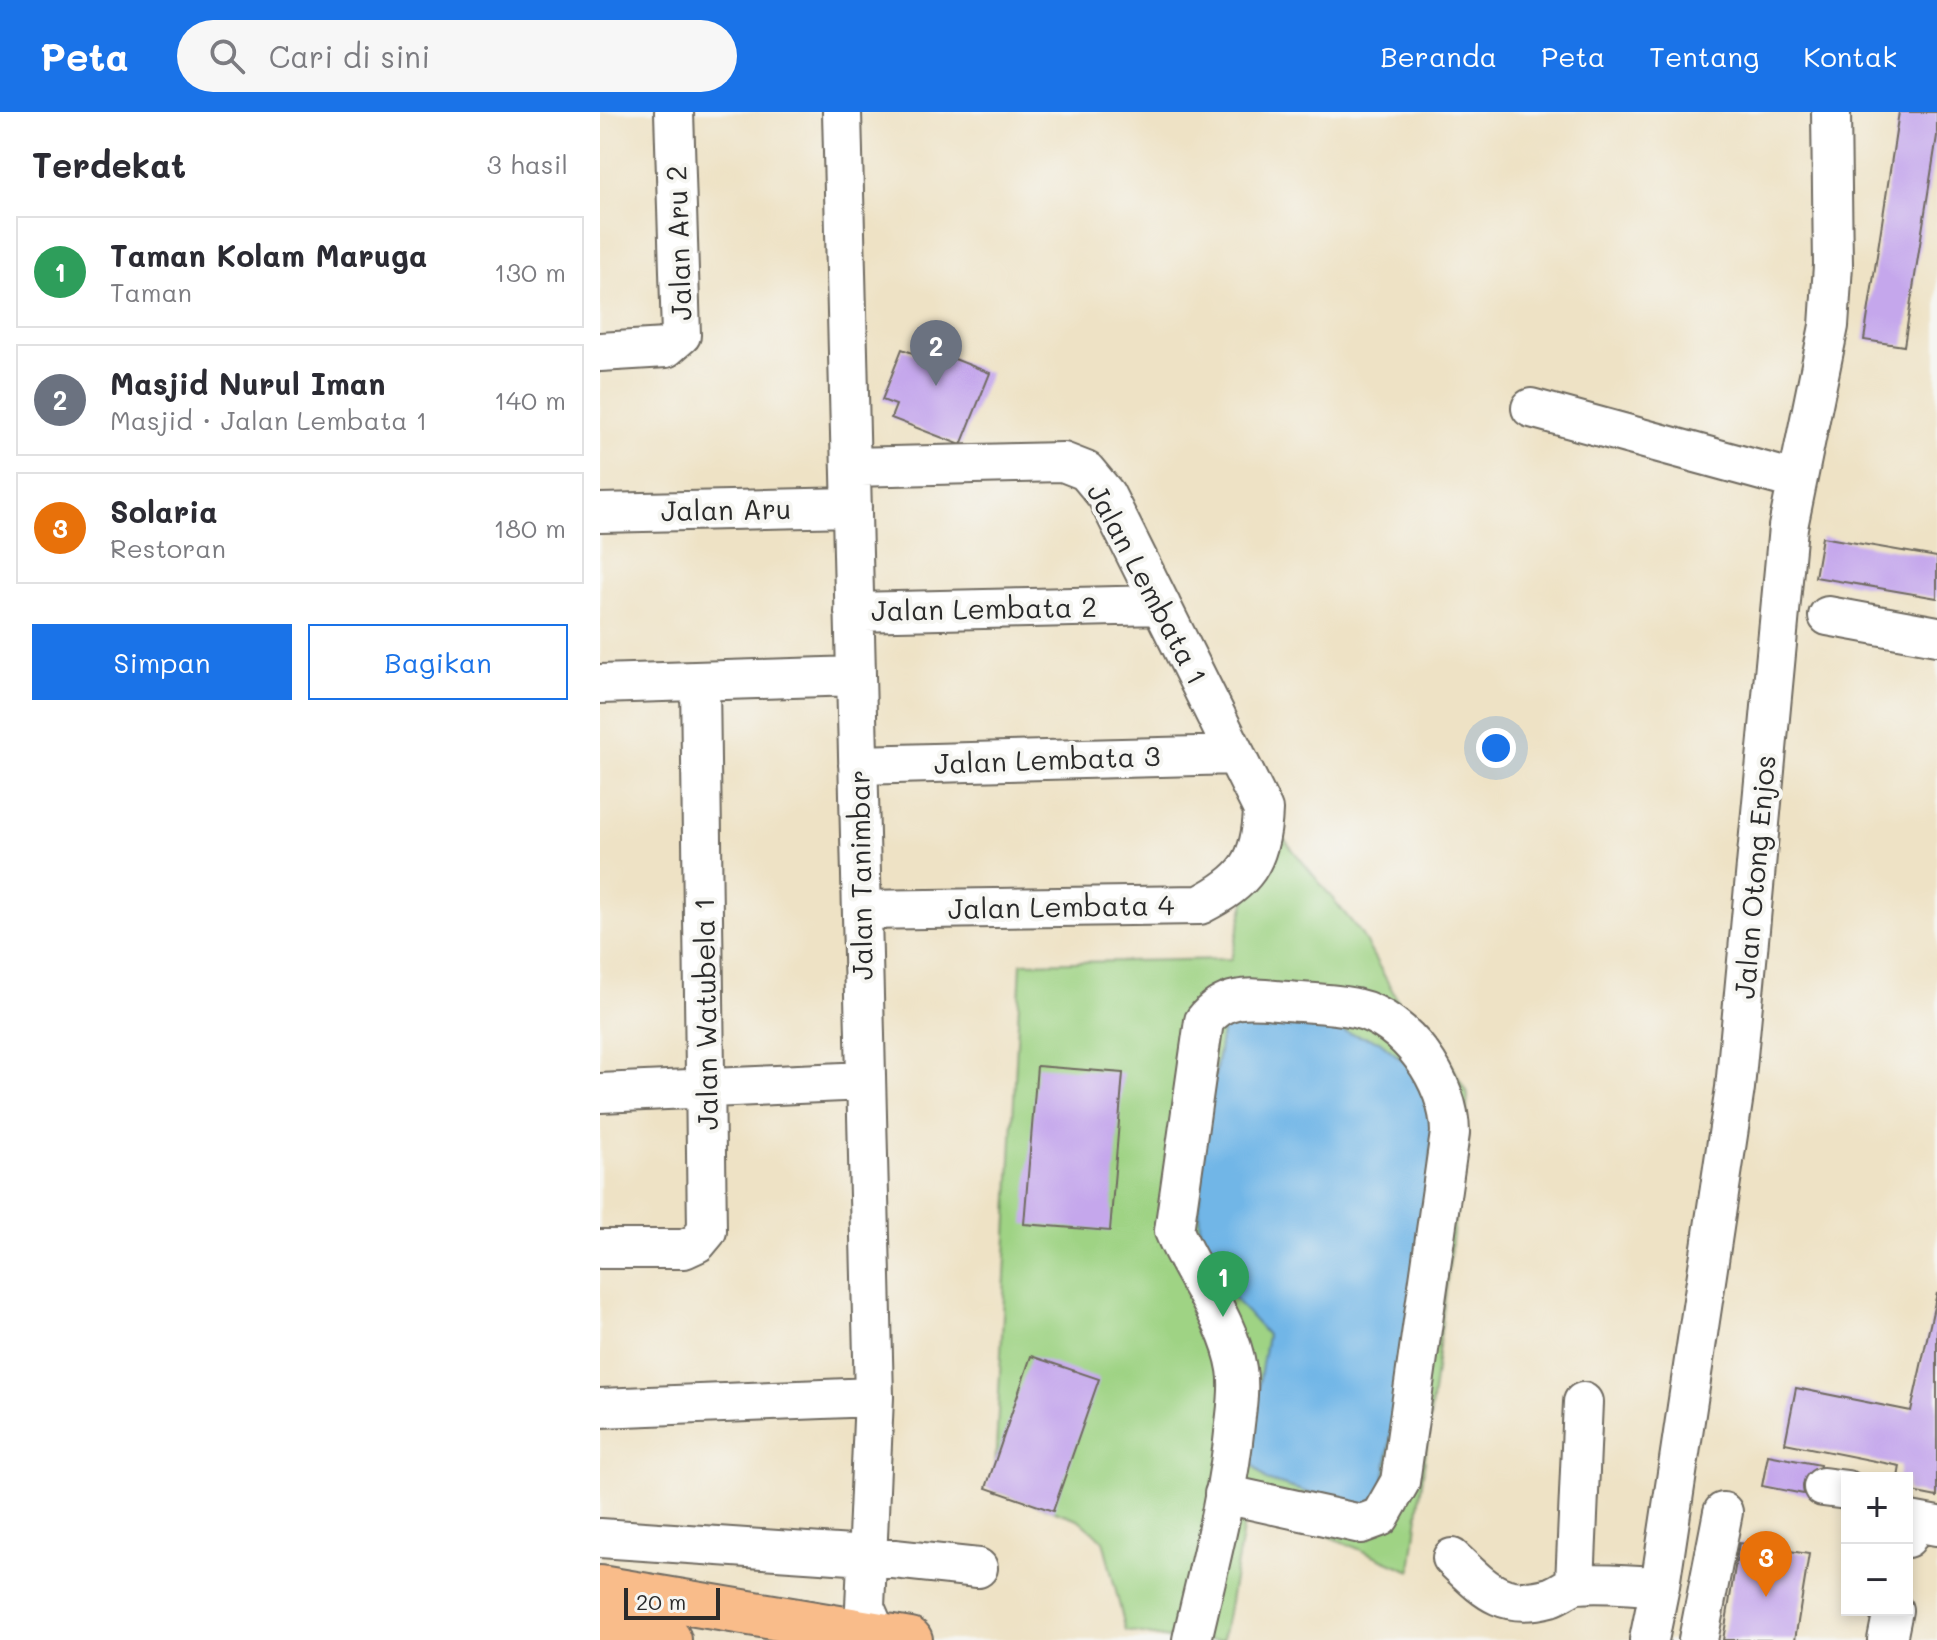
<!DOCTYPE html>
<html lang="id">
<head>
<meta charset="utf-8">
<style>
  :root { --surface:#fff; --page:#f7f7f7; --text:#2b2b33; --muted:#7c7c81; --line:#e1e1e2; --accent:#1a73e8 }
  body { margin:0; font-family:Mali,sans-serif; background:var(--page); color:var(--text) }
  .controls { position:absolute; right:24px; bottom:24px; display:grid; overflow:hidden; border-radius:0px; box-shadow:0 4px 12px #0003 }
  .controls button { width:72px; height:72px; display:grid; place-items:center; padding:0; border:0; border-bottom:2px solid var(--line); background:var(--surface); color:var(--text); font:40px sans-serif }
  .scale { position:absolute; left:24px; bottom:20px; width:96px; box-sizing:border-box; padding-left:8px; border:4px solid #2b2b2b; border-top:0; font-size:22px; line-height:28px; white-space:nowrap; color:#2b2b2b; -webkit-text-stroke:6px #f6f6f2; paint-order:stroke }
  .you { position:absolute; left:896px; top:636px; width:28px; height:28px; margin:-20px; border:6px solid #fff; border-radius:50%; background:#1a73e8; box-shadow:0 0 0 12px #1a73e833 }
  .badge { display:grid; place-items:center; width:52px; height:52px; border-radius:50%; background:var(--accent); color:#fff; font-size:26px; font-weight:700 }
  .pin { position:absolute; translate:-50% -66px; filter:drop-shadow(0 2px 4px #0008) }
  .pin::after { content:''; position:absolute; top:42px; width:28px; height:24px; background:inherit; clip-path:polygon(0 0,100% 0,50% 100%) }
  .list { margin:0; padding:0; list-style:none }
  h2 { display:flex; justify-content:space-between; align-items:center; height:104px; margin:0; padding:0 32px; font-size:34px }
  h2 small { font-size:26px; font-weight:400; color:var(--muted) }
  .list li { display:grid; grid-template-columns:52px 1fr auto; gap:24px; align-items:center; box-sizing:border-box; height:112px; margin:0 16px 16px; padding:0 16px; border:2px solid var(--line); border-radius:0px }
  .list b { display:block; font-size:30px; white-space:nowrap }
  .list p { margin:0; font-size:26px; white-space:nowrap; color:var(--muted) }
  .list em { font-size:26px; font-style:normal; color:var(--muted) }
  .actions { display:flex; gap:16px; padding:24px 32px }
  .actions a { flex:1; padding:18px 0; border:2px solid var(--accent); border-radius:0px; text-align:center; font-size:28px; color:var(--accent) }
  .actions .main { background:var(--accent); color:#fff }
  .icon { flex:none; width:44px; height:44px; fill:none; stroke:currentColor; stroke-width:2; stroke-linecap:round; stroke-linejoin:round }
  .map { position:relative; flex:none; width:1337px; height:1528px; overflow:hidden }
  header { display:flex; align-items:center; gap:48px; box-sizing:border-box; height:112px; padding:0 40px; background:var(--accent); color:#fff }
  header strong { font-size:38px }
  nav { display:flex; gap:44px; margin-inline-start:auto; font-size:28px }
  .search { width:560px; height:72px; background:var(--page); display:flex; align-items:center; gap:20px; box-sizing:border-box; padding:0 28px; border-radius:44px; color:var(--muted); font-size:30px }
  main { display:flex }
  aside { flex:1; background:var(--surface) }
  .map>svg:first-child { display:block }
  .green { fill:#9fd384; stroke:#657f58; stroke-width:2 }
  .water { fill:#71b6e7; stroke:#4e7089; stroke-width:2 }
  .building { fill:#c5a7ec }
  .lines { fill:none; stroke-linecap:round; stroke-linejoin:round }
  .minor-casing { stroke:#6f6b61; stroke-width:42 }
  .major-casing { stroke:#6f6b61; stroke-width:48 }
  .minor { stroke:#fff; stroke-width:38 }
  .major { stroke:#f9bc8a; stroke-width:44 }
  .labels { text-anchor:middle; stroke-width:8; stroke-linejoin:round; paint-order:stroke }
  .street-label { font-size:28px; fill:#2b2b2b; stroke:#f6f6f2 }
</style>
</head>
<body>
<header>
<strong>Peta</strong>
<div class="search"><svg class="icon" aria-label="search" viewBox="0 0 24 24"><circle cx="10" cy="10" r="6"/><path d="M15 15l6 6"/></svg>Cari di sini</div>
<nav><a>Beranda</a><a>Peta</a><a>Tentang</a><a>Kontak</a></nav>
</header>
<main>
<aside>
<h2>Terdekat<small>3 hasil</small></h2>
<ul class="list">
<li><span class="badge" style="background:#2e9e5b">1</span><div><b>Taman Kolam Maruga</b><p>Taman</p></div><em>130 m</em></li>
<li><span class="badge" style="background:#6b7280">2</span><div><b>Masjid Nurul Iman</b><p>Masjid · Jalan Lembata 1</p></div><em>140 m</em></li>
<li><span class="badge" style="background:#e8710a">3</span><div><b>Solaria</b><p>Restoran</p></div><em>180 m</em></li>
</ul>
<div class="actions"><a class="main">Simpan</a><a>Bagikan</a></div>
</aside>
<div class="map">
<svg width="1337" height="1528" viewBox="0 0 1337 1528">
  <rect width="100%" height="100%" fill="#f6f6f2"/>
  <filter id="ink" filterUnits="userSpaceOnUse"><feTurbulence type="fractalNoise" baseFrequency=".0125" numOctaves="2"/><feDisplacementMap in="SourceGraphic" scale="16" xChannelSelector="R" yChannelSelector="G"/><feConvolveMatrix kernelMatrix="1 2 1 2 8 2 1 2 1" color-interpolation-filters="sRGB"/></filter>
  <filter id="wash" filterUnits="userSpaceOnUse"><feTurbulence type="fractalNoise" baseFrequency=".006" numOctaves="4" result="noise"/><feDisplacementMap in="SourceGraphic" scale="32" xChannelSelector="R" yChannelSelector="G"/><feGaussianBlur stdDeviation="1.8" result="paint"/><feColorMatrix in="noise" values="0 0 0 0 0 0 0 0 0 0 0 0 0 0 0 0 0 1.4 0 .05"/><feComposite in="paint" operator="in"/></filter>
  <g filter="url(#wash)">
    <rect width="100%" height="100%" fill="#eee2c5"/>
    <!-- green -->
    <path class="green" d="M666,705L760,820L807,905L851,952L868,983L864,1032L811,1459L690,1408L646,1401L623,1528H574L526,1519L503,1428L478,1407L394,1378L421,851L631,847Z"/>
    <!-- water -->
    <path class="water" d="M656,904L733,917L779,929L811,955L833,999L830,1061L783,1377L763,1397L666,1368L652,1352L650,1326L667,1223C645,1198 616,1171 604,1139C588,1095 617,959 624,907Z"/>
    <g id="blocks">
      <!-- building -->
      <path class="building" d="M1299,0H1337V24L1304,234L1264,228Z
        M322,234L390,261L361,333L291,306L296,293L282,288L302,237L318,243Z
        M1222,425L1337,445V486L1215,465Z
        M437,954L523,961L510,1119L424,1112Z
        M1337,1181V1385L1307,1379V1366H1298L1300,1354L1185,1331L1196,1276L1311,1299Z
        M431,1244L499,1267L453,1399L386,1376Z
        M1168,1343L1220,1353L1214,1384L1162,1374Z
        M1139,1431L1209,1442L1195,1528H1123Z"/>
    </g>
  </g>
  <g filter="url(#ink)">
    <use href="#blocks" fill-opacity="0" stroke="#6f6b61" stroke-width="2"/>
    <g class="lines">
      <!-- minor casing -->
      <g class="minor-casing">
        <path id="minor" d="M242,0L274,1285L265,1495L277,1523
          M0,240L66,236L81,223L74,0
          M931,296L1195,368
          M251,355L463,350L486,359L506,383L663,698C661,750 646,769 600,793L262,798
          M0,401L252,395
          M254,500L561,493
          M1228,504L1337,524
          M0,572L256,564
          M258,653L636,643
          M0,981L266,969
          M0,1137H84L97,1131L107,1119L100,570
          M0,1296L274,1285
          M1223,1375L1247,1378
          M0,1426L266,1444L378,1456
          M1307,1426L1310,1409L1337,1414
          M852,1446C886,1478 902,1498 950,1485C960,1482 969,1473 978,1472C1004,1469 1034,1474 1060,1474
          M975,1472L983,1290
          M592,1528C608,1457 628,1385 635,1312C637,1295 640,1275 637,1257C629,1207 593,1165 574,1119L604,909C627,880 653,886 687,889C709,891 734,891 755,896C806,907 850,970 850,1021L800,1370L780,1405L761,1412L624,1382
          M1049,1528L1060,1474L1135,976L1188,415L1229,214L1233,153L1231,0
          M1098,1528L1123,1400
          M1287,1528L1293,1498"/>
      </g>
      <!-- major casing -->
      <g class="major-casing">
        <path id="major" d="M0,1476L310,1528
          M0,1518L69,1528"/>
      </g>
      <!-- minor -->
      <use href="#minor" class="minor"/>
      <!-- major -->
      <use href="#major" class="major"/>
    </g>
  </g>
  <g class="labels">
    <!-- street labels -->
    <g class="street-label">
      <text transform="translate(79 131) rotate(-92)" y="10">Jalan Aru 2</text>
      <text transform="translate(126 398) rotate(-1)" y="10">Jalan Aru</text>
      <text transform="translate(547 472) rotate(62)" y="10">Jalan Lembata 1</text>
      <text transform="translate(384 497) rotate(-1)" y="10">Jalan Lembata 2</text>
      <text transform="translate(447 648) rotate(-2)" y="10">Jalan Lembata 3</text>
      <text transform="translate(261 763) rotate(-91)" y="10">Jalan Tanimbar</text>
      <text transform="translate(1155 765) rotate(-85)" y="10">Jalan Otong Enjos</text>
      <text transform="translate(461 795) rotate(-1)" y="10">Jalan Lembata 4</text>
      <text transform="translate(106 902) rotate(-91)" y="10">Jalan Watubela 1</text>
    </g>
  </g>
</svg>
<div class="controls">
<button>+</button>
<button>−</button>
</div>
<div class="scale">20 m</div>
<div class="you"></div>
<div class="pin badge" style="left:623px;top:1205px;background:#2e9e5b">1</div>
<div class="pin badge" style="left:336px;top:274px;background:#6b7280">2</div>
<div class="pin badge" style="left:1166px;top:1485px;background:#e8710a">3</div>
</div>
</main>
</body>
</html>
